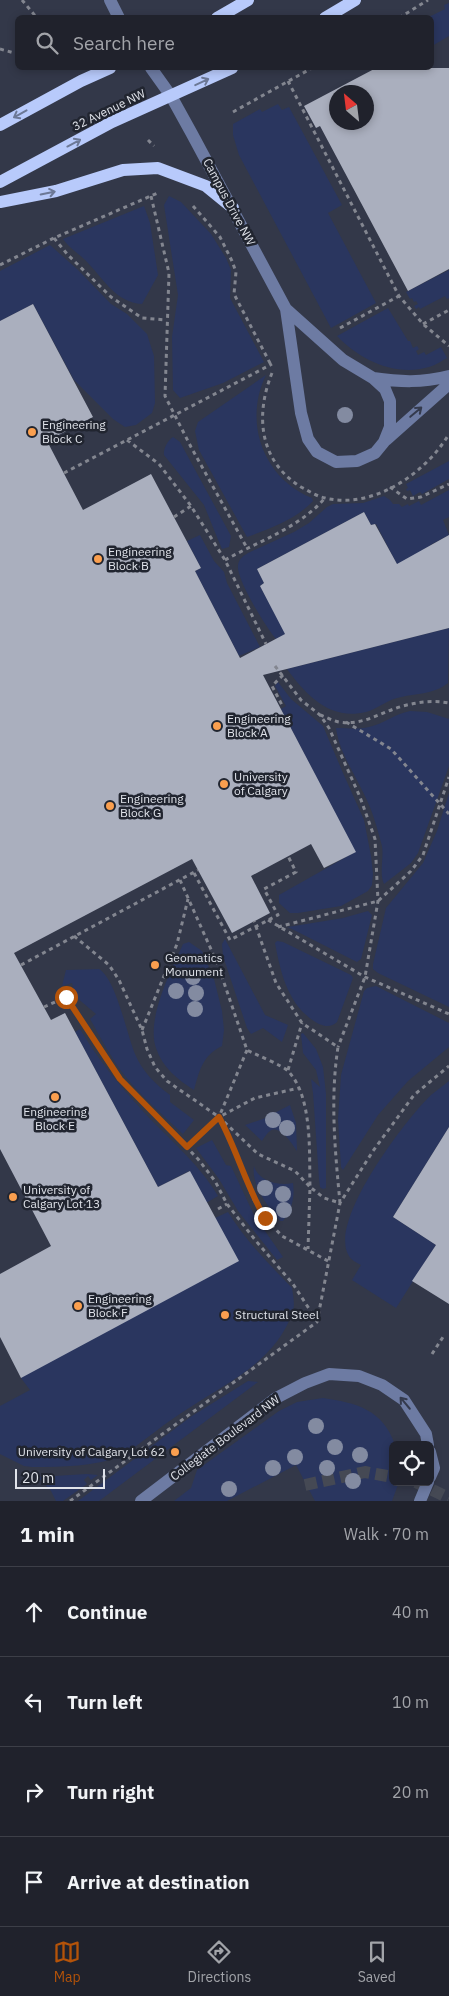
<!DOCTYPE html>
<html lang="en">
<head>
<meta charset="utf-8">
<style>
  :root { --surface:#20222c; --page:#2d2f38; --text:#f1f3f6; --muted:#a2a4a9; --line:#3d3f48; --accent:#b45309 }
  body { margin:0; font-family:"IBM Plex Sans",sans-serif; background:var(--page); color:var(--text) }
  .controls { position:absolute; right:15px; bottom:15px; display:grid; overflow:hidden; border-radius:8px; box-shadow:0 2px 8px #0003 }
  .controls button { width:45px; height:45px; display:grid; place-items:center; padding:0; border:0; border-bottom:1px solid var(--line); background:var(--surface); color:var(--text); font:25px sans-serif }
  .compass { position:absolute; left:329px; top:85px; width:45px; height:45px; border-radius:50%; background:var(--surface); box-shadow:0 2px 8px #0003; rotate:332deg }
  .scale { position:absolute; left:15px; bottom:12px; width:90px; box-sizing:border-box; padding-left:5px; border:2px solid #e0e3ea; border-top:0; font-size:14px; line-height:18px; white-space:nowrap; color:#e0e3ea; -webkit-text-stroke:4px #212530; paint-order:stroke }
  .stop { position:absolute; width:15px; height:15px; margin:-11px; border:4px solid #b45309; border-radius:50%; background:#fff }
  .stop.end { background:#b45309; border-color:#fff; box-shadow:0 1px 5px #0008 }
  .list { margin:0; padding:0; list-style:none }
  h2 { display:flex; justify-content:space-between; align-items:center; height:65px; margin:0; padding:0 20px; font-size:21px }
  h2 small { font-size:16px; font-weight:400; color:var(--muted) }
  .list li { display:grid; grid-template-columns:32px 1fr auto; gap:15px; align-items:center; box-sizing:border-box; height:90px; padding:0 20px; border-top:1px solid var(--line) }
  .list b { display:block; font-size:19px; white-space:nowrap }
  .list em { font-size:16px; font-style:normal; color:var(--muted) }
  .icon { flex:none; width:28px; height:28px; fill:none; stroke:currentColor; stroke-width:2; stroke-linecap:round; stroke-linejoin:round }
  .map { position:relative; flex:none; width:449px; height:1501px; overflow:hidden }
  .search { position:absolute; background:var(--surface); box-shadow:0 2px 8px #0003; left:15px; right:15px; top:15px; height:55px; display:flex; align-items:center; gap:12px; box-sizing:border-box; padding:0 18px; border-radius:8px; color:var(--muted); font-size:19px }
  .sheet { height:425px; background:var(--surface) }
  nav { display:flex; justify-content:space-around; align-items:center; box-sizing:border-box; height:70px; border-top:1px solid var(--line); background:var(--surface); font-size:14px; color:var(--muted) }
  nav a { display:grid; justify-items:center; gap:2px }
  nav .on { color:var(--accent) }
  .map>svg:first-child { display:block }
  .built { fill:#333849; fill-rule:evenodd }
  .green { fill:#2a365f }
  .building { fill:#aaafbe; fill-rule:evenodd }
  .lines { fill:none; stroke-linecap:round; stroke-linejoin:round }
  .minor-tunnel { stroke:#454954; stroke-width:12; stroke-dasharray:12 6; stroke-linecap:butt }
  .path { stroke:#838690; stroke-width:3; stroke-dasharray:4 4; stroke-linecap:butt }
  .minor { stroke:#6d7ba3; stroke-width:12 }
  .major { stroke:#b8cafb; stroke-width:12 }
  .tree { fill:#838ba1 }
  .oneway { stroke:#6c7896 }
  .oneway2 { stroke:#343a4d }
  .route { stroke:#b45309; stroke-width:6 }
  .poi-dot { fill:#fa9f4f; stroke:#212530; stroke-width:2 }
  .labels { text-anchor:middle; stroke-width:5; stroke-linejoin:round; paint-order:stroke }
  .street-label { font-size:12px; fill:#e0e3ea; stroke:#212530 }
  .poi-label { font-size:12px; fill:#e0e3ea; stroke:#212530; text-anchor:start }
</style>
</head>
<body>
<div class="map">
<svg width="449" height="1501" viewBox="0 0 449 1501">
  <rect width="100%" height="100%" fill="#2a2e3a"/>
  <!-- built -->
  <path class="built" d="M0,0H449V1501H0ZM18,18H432V68H18ZM336,92H366V122H336ZM393,1445H430V1482H393Z"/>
  <!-- green -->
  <path class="green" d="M449,3V36L432,46V18L429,17L445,9L444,5Z
    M278,104L282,110L289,107L342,205L328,213L376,303L331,328L239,155L233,135V124L260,109L262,112Z
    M169,196L181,202L211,234L226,258L231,270L230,298L264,362L223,383L180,398L173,390L172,337L178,295L164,205Z
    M144,206L150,223L158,275L142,304C116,302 105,281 88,263C80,254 71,250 63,239Z
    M50,245L78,270L111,304L127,314L147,334L154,356L155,403L152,413L136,425L125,427L113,419L74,380L33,304L0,321V271Z
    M449,270V298L447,299L445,296L420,309L419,307L416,309L414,306L418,304L416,301L414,302L412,298L410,299L406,292Z
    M388,308L408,341H410L413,348L417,346L419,349L416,351L418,355L424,352L426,355L441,347L447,358C441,361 436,365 429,367C395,377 360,360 337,336Z
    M266,375C243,422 263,478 312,498L313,501C295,520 271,528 247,537L199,450L195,431L198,422Z
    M173,437L180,442L231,536L229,547L222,549L219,542L204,505L164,455C163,449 168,440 173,437Z
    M449,461V479L422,494L420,492L413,496L410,490L407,491L406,489L408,488L406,484Z
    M449,490V517L443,520L449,535L432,544L401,572L376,524L371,525L364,512L257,569L264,583L260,586L286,634L276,639C266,627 236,579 238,565C239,559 243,556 248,553L294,532L309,523L327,507L333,504L363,503L384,496L390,500L393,504H399L402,507L408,504L409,506L419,501L421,505Z
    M200,535L214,561L224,572L227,583L260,647L239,656L195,571L201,568L187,541Z
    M449,628L448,683C433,695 415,693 397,698C386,701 377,709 366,712C330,721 306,695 287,669Z
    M278,682L291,699L323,726L343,773L364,820L371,856L373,874L372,885L368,891L341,906L298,913H290L279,903V895L355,852L281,709L286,706L275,686Z
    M410,711L427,712L449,719V766L418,853L411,863L384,884C379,873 384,858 382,846C377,827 372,809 363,792C353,771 339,751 336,728C347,728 357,730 369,727C383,724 395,714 410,711Z
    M449,793V1007L378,973L373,969V964L386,908L423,863L437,831Z
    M368,911L372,915L361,959L357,962L288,927L343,918Z
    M225,939L265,1015L288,1025L282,1042L263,1028L251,1034L247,1028L223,956L222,944Z
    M277,941L283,942L351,975L353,978L337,1022C332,1027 326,1027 319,1024C289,1008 281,975 275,943Z
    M189,942L202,951L214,979L222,1011L224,1030L222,1046C203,1055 199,1071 194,1090C178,1080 162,1067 156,1048C146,1019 171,971 183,944Z
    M99,969C116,979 127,1035 135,1054C142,1071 156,1085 170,1095V1102L194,1120L183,1134C163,1115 142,1097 125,1076C111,1058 101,1038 90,1019L96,1014L76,997L72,983L62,986L66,970Z
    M376,986L449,1023V1047L408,1081L378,1115L343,1170L341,1167L338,1119L341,1075L364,991L367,988Z
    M80,1029C97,1058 118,1084 141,1109C167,1138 198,1162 218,1196L206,1203L189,1171L158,1187L75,1032Z
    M303,1033L316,1049L323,1067L326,1094V1188L323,1189L320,1187L319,1179L313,1093L311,1079L320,1087L316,1070L303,1053L301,1034Z
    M449,1081V1127L393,1217L436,1245L396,1308L352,1280L361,1265C357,1263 351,1260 349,1256C327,1222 406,1119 431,1095C437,1090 443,1086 449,1081Z
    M290,1105L296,1123L297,1151C292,1144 280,1124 270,1131C267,1133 264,1138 262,1141L245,1125L263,1119Z
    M212,1140L226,1165L231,1166L254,1215L283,1257L277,1260L238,1211L219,1179L196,1148Z
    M254,1166C259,1182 279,1186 293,1183C295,1197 292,1210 283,1221H280C268,1206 251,1186 254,1166Z
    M228,1212C245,1240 269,1264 292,1288C293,1295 295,1304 293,1311C276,1361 230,1381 189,1408C166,1422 145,1440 124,1455C94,1467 63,1467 32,1467L24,1466L0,1454V1406L30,1390L21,1378L215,1218Z
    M248,1381L258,1382L99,1501H78L192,1416Z
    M323,1398C356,1403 383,1409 395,1445H393V1482H399L392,1501H315L296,1465L227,1501H174L191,1488L197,1470L279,1411L297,1402Z
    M87,1474L98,1475L91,1480L88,1476L84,1480L87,1484L63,1501H56L51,1491L38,1477Z"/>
  <!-- building -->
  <path class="building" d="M376,68H449V269L408,291L320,126L316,128L304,106ZM336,92H366V122H336Z
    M33,304L93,417L47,441L83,510L151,474L201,568L195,571L240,658L285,634L260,586L264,583L257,569L364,512L371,525L375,524L397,564L449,535V628L263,675L356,852L324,868L311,844L251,876L270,913L232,933L192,859L14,953L51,1020L65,1013L158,1187L190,1171L239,1261L21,1378L0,1337V1274L51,1246L0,1149V321Z
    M449,1127V1304L412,1281L436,1245L393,1217Z"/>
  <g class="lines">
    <!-- minor-tunnel -->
    <path class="minor-tunnel" d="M416,1482L449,1498
      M305,1485L365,1472L393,1477"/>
    <!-- path -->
    <path class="path" d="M22,0L37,18
      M399,18L428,0
      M0,49L18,54
      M288,81L399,296L423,324L449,346
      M233,112L312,68
      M148,140L154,146
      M151,196L169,273L165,396L191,447L247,548
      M193,206L220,237L232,261L236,272L234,294L271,365
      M54,238L68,255L111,297L142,318L166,320
      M0,265L54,238L160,192
      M423,324L449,310
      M340,328L399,296
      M272,373C255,415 259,461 301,487C309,491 316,496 325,498C373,510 426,473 449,434
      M127,440L159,464L191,506L225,560L266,644
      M64,473L272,364
      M390,487L407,499L421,497L449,484
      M174,517L191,506
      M225,560C259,541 299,528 325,498
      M275,666L301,700L320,715L329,728L360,797L375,839L378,901L365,977L338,1047
      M283,675L272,686L283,707
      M320,715C326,717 333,721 339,722C363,726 381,712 403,706C418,702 433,700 449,703
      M346,722L391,749L449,814
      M194,873L230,940L278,915L264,889L296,872L288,856
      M180,880L218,965L247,1050C256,1055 282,1065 288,1071C313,1097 309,1153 310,1187L324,1198L340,1203C335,1150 330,1099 338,1047L302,1023L276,983L254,921
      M268,920L365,977L449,1014
      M278,927L378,901L411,871L423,855L449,777
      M74,936L109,965L119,980L142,1030L147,1049L155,1067L167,1081L219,1117L228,1134L253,1198L265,1218L282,1236L328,1261
      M21,965L198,870
      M44,1007L66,997L120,1079L198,1159L215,1181L227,1204L256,1241L293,1284L317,1321
      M142,1030L177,944L188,899
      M247,1050L219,1117L258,1154L295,1171L310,1187L308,1249
      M288,1070L302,1023
      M187,1147L219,1117L255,1098L299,1088
      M218,1209L227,1204
      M432,1354L443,1337
      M70,1501L317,1322L340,1203L373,1151L414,1095L449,1066"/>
    <!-- minor -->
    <path class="minor" d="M110,0L119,18
      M151,68L171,96L192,134L286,309L343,360L373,378L385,389L390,401V427L384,442L375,453L357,461L336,462L317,452L308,439L301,413L286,309
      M373,378C400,382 422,383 449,376
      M386,440L449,384
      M430,1452L434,1468L430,1477
      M141,1501L276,1398L305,1383L329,1374L359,1376L382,1385L404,1400L426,1434L428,1445
      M420,1501L428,1482"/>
    <!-- major -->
    <path class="major" d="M217,18L248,0
      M325,18L355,0
      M0,125L81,81L110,68
      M0,182L112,122L232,68
      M0,202L56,191L123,170L158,168L206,186L233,208"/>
  </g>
  <!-- trees -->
  <g class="tree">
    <circle cx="345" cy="415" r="8"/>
    <circle cx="193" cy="977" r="8"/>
    <circle cx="176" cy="991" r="8"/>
    <circle cx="196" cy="993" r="8"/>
    <circle cx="195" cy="1009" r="8"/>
    <circle cx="273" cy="1120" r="8"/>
    <circle cx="287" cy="1128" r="8"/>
    <circle cx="265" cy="1188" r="8"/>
    <circle cx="283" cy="1194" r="8"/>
    <circle cx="284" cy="1210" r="8"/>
    <circle cx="316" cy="1426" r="8"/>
    <circle cx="335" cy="1447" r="8"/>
    <circle cx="360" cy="1455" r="8"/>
    <circle cx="295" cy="1457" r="8"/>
    <circle cx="273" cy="1468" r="8"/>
    <circle cx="327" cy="1468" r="8"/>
    <circle cx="353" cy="1481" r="8"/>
    <circle cx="229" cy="1489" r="8"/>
  </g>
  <!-- one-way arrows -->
  <defs><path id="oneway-shaft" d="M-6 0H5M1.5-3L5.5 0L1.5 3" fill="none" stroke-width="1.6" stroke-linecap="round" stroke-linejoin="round" transform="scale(1.25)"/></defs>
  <g class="oneway">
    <use href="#oneway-shaft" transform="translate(202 82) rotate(-25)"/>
    <use href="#oneway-shaft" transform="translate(20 114) rotate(151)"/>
    <use href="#oneway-shaft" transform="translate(74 143) rotate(-28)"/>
    <use href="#oneway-shaft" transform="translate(48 193) rotate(-12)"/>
  </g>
  <g class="oneway2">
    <use href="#oneway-shaft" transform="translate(416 412) rotate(-40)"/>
    <use href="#oneway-shaft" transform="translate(405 1403) rotate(-130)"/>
  </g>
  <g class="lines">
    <!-- route -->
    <path class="route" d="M66,997L120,1079L187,1147L219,1117C237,1150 246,1186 265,1218"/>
  </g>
  <!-- markers -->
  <g class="poi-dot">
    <circle cx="32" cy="432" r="5"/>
    <circle cx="98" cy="559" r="5"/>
    <circle cx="217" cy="726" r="5"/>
    <circle cx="224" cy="784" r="5"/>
    <circle cx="110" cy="806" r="5"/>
    <circle cx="155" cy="965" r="5"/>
    <circle cx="55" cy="1097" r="5"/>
    <circle cx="13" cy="1197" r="5"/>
    <circle cx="78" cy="1306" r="5"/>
    <circle cx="225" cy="1315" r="5"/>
    <circle cx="175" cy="1452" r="5"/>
  </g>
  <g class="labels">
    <!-- street labels -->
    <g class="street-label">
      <text transform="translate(109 110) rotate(-26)" y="4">32 Avenue NW</text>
      <text transform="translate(229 202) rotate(62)" y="4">Campus Drive NW</text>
      <text transform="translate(225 1438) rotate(-37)" y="4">Collegiate Boulevard NW</text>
    </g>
    <!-- poi labels -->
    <g class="poi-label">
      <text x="42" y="429">Engineering<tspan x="42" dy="14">Block C</tspan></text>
      <text x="108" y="556">Engineering<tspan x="108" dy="14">Block B</tspan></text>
      <text x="227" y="723">Engineering<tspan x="227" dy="14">Block A</tspan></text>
      <text x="234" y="781">University<tspan x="234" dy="14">of Calgary</tspan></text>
      <text x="120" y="803">Engineering<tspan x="120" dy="14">Block G</tspan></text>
      <text x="165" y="962">Geomatics<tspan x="165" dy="14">Monument</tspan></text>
      <text x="55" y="1116" text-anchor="middle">Engineering<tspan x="55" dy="14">Block E</tspan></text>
      <text x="23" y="1194">University of<tspan x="23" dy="14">Calgary Lot 13</tspan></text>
      <text x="88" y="1303">Engineering<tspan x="88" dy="14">Block F</tspan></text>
      <text x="235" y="1319">Structural Steel</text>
      <text x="165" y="1456" text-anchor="end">University of Calgary Lot 62</text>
    </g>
  </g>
</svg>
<div class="controls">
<button><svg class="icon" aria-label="locate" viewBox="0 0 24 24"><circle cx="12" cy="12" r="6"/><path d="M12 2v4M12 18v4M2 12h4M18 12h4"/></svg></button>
</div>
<svg class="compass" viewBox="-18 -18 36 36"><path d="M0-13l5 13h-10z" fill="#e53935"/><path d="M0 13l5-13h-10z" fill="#a2a4a9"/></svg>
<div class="scale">20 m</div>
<div class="stop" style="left:66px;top:997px"></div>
<div class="stop end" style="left:265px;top:1218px"></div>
<div class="search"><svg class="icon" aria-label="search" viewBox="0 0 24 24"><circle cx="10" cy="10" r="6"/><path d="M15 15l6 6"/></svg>Search here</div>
</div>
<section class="sheet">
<h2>1 min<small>Walk · 70 m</small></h2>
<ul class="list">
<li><svg class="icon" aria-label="ahead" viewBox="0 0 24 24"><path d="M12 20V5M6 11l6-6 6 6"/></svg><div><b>Continue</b></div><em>40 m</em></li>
<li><svg class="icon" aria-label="left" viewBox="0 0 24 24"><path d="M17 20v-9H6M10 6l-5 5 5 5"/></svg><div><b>Turn left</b></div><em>10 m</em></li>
<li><svg class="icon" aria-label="right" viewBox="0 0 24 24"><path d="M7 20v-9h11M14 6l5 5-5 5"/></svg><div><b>Turn right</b></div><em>20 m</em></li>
<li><svg class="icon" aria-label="arrive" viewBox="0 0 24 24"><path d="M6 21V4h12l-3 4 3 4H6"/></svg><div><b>Arrive at destination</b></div></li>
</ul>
</section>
<nav>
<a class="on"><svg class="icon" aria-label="map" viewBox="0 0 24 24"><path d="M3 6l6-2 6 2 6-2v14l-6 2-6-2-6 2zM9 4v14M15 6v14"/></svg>Map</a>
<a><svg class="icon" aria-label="directions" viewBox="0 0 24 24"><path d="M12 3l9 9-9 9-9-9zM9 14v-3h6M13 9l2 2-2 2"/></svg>Directions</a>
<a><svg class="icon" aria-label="saved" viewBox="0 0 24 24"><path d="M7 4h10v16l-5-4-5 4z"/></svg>Saved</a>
</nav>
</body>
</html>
